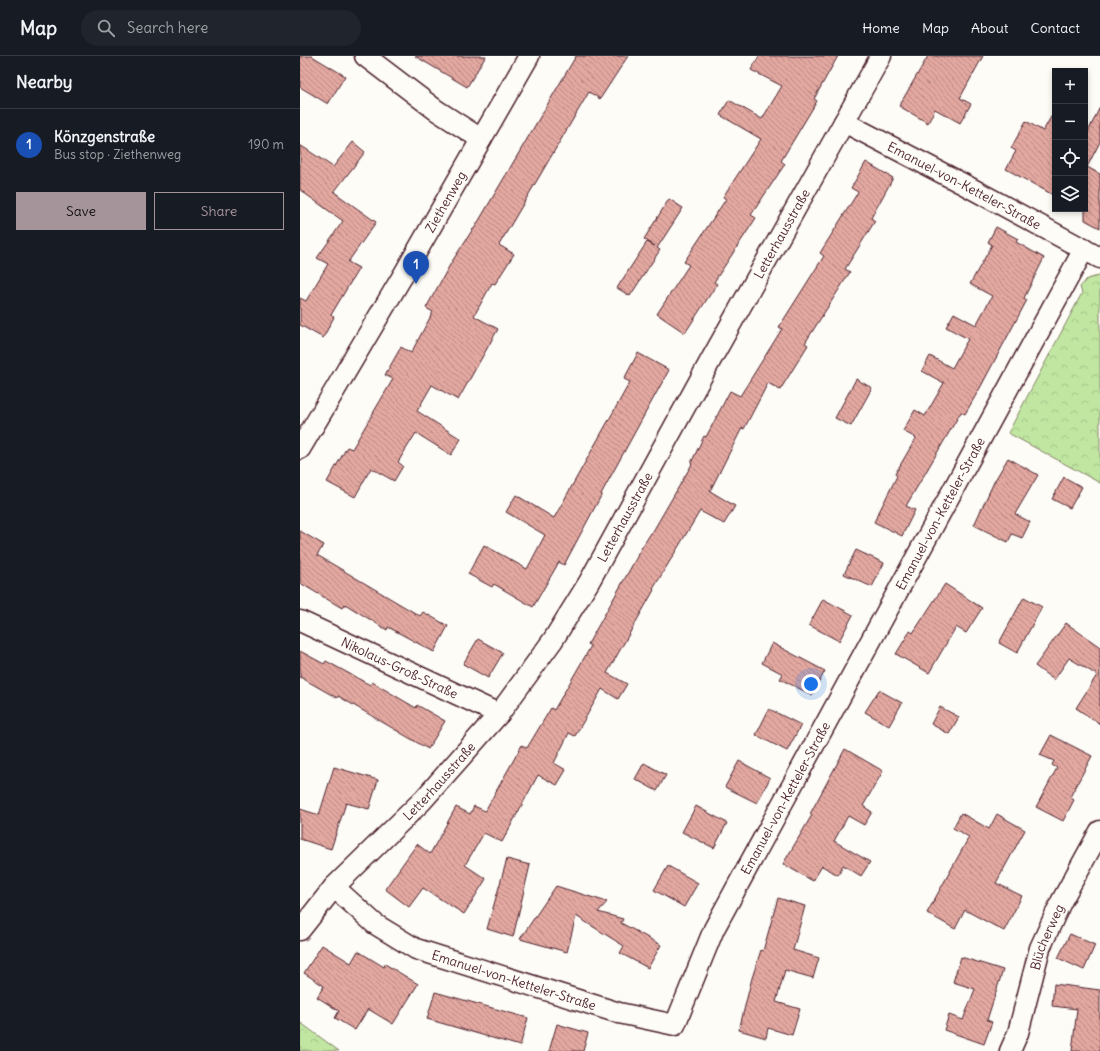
<!DOCTYPE html>
<html lang="en">
<head>
<meta charset="utf-8">
<style>
  :root { --surface:#171b24; --page:#20242c; --text:#f1f3f6; --muted:#9ea1a6; --line:#363941; --accent:#a6949b }
  body { margin:0; font-family:Delius,sans-serif; background:var(--page); color:var(--text) }
  .controls { position:absolute; right:12px; top:12px; display:grid; overflow:hidden; border-radius:0px; box-shadow:0 2px 6px #0003 }
  .controls button { width:36px; height:36px; display:grid; place-items:center; padding:0; border:0; border-bottom:1px solid var(--line); background:var(--surface); color:var(--text); font:20px sans-serif }
  .you { position:absolute; left:511px; top:628px; width:14px; height:14px; margin:-10px; border:3px solid #fff; border-radius:50%; background:#1a73e8; box-shadow:0 0 0 6px #1a73e833 }
  .badge { display:grid; place-items:center; width:26px; height:26px; border-radius:50%; background:var(--accent); color:#fff; font-size:13px; font-weight:700 }
  .pin { position:absolute; translate:-50% -33px; filter:drop-shadow(0 1px 2px #0008) }
  .pin::after { content:''; position:absolute; top:21px; width:14px; height:12px; background:inherit; clip-path:polygon(0 0,100% 0,50% 100%) }
  .list { margin:0; padding:0; list-style:none }
  h2 { display:flex; justify-content:space-between; align-items:center; height:52px; margin:0; padding:0 16px; font-size:17px }
  h2 small { font-size:13px; font-weight:400; color:var(--muted) }
  .list li { display:grid; grid-template-columns:26px 1fr auto; gap:12px; align-items:center; box-sizing:border-box; height:72px; padding:0 16px; border-top:1px solid var(--line) }
  .list b { display:block; font-size:15px; white-space:nowrap }
  .list p { margin:0; font-size:13px; white-space:nowrap; color:var(--muted) }
  .list em { font-size:13px; font-style:normal; color:var(--muted) }
  .actions { display:flex; gap:8px; padding:12px 16px }
  .actions a { flex:1; padding:9px 0; border:1px solid var(--accent); border-radius:0px; text-align:center; font-size:14px; color:var(--accent) }
  .actions .main { background:var(--accent); color:#111 }
  .icon { flex:none; width:22px; height:22px; fill:none; stroke:currentColor; stroke-width:2; stroke-linecap:round; stroke-linejoin:round }
  .map { position:relative; flex:none; width:800px; height:995px; overflow:hidden }
  header { display:flex; align-items:center; gap:24px; box-sizing:border-box; height:56px; padding:0 20px; background:var(--surface); border-bottom:1px solid var(--line) }
  header strong { font-size:19px }
  nav { display:flex; gap:22px; margin-inline-start:auto; font-size:14px }
  .search { width:280px; height:36px; background:var(--page); display:flex; align-items:center; gap:10px; box-sizing:border-box; padding:0 14px; border-radius:22px; color:var(--muted); font-size:15px }
  main { display:flex }
  aside { flex:1; background:var(--surface) }
  .map>svg:first-child { display:block }
  .forest { fill:url(#forest-crowns); stroke:#858266 }
  .building { fill:url(#building-back-hatch); stroke:#4a1f2b }
  .lines { fill:none; stroke-linecap:round; stroke-linejoin:round }
  .street-casing { stroke:#4a1f2b; stroke-width:23 }
  .street { stroke:#fdfcf7; stroke-width:20 }
  .labels { text-anchor:middle; stroke-width:3.5; stroke-linejoin:round; paint-order:stroke }
  .street-label { font-size:13px; fill:#4a1f2b; stroke:#fdfcf7 }
</style>
</head>
<body>
<header>
<strong>Map</strong>
<div class="search"><svg class="icon" aria-label="search" viewBox="0 0 24 24"><circle cx="10" cy="10" r="6"/><path d="M15 15l6 6"/></svg>Search here</div>
<nav><a>Home</a><a>Map</a><a>About</a><a>Contact</a></nav>
</header>
<main>
<aside>
<h2>Nearby<small></small></h2>
<ul class="list">
<li><span class="badge" style="background:#1a4fb4">1</span><div><b>Könzgenstraße</b><p>Bus stop · Ziethenweg</p></div><em>190 m</em></li>
</ul>
<div class="actions"><a class="main">Save</a><a>Share</a></div>
</aside>
<div class="map">
<svg width="800" height="995" viewBox="0 0 800 995">
  <defs>
    <pattern id="forest-crowns" width="20" height="18" patternUnits="userSpaceOnUse"><rect width="20" height="18" fill="#c0e6a1"/><path d="M2 6a3 3 0 1 1 6 0M12 15a3 3 0 1 1 6 0" fill="none" stroke="#a6c58b"/></pattern>
    <pattern id="building-back-hatch" width="6" height="6" patternUnits="userSpaceOnUse"><rect width="6" height="6" fill="#e2a8a0"/><path d="M-1 5l2 2M0 0l6 6M5-1l2 2" fill="none" stroke="#b98883"/></pattern>
  </defs>
  <rect width="100%" height="100%" fill="#fdfcf7"/>
  <filter id="ink" filterUnits="userSpaceOnUse"><feTurbulence type="fractalNoise" baseFrequency=".025" numOctaves="2"/><feDisplacementMap in="SourceGraphic" scale="8" xChannelSelector="R" yChannelSelector="G"/><feConvolveMatrix kernelMatrix="1 2 1 2 8 2 1 2 1" color-interpolation-filters="sRGB"/></filter>
  <g filter="url(#ink)">
    <!-- forest -->
    <path class="forest" d="M798,220L800,221V427L708,377L782,237L780,231L787,223Z
      M1,967L39,995H0V969Z"/>
    <!-- building -->
    <path class="building" d="M0,0H12L45,20L28,48L0,31Z
      M115,0H186L167,31Z
      M276,0H328L300,43L289,36L199,189L214,198L195,228L192,227L174,260L198,273L158,344L132,329L117,355L161,383L151,399L116,377L98,406L103,410L94,425L71,412L55,441L27,426L47,391L52,393L93,323L85,319L101,291L111,297L133,256L126,252L151,207L173,173H174Z
      M459,0H538L514,43L517,45L481,105L485,108L451,159L456,162L414,226L417,228L385,277L357,258L389,209L384,206L426,143L423,141L461,83L420,59L429,44L462,63L482,30L451,14Z
      M628,0H683L660,42L671,48L660,67L635,53L628,67L599,50Z
      M800,51V86L787,111L800,118V172L785,164V82Z
      M755,54V140L706,113L716,95L711,92L726,65L743,75Z
      M53,86L65,96L34,136L76,166L48,206L59,212L31,259L34,261L23,282L0,269V242L6,245L28,208L17,202L43,165L0,134V89L33,111Z
      M566,106L593,122L571,162L575,165L545,213L550,216L505,287L508,289L480,334L468,327L444,373L442,372L410,435L435,450L424,468L400,455L353,533L354,534L307,617L327,628L318,643L302,633L275,680L269,677L254,707L266,714L257,729L238,719L202,786L184,777L165,809L186,823L164,858L123,832L109,851L85,833L117,788L130,798L156,751L170,758L174,750L185,755L222,689L227,692L251,652L254,654L291,590L288,588L338,499H337L351,477H352L392,408L391,407L404,380L406,381L430,335L440,340L482,273L479,271L524,200L520,197L558,136L551,132Z
      M369,143L383,152L357,192L360,194L330,240L317,232L347,186L355,190L344,183Z
      M696,171L718,183L716,186L744,202L724,242L727,244L680,332L665,358L661,356L606,450L615,454L602,480L574,466L597,420L595,418L616,382L603,375L615,354L625,360L644,327L622,315L630,300L652,312L668,283L646,271L654,257L676,269L692,240L670,228L692,189L688,186Z
      M338,297L369,314L301,438H302L264,509L259,506L233,551L194,528L192,531L168,518L184,489L227,513L245,479L206,456L216,439L254,462L330,326L324,323Z
      M556,323L572,332L551,370L535,362Z
      M708,402L738,419L715,458L730,466L722,482L712,478L708,486L674,469L694,426Z
      M764,421L782,431L770,452L752,443Z
      M0,475L24,489L17,499L120,560L123,556L148,570L134,596L88,571L87,574L45,548L42,552L0,527Z
      M556,494L584,507L572,531L544,518Z
      M645,528L682,552L666,577L656,571L629,617L596,598L610,575L613,577Z
      M724,541L742,551L717,597L699,587Z
      M523,543L553,559L539,585L509,569Z
      M766,567L800,591V668L776,652L797,619L769,602L754,624L735,610Z
      M178,583L203,597L188,622L163,608Z
      M472,587L525,615L512,639L480,623L483,618L462,607Z
      M0,595L24,608L26,605L70,629L72,626L116,652L117,649L145,665L128,693L38,640L37,642L0,621Z
      M579,634L602,647L589,670L565,656Z
      M640,651L659,661L649,678L631,668Z
      M469,653L501,669L487,695L456,679Z
      M751,679L792,700L770,741L774,744L763,765L736,751L757,712L752,709L754,705L740,699Z
      M545,693L583,715L563,750L572,756L564,769L548,760L534,785L570,806L561,820L543,809L538,819L522,810L513,825L483,808L512,759L510,758Z
      M439,705L470,722L457,747L425,731Z
      M344,707L366,719L357,735L335,723Z
      M34,711L78,724L69,753L46,747L31,793L0,783V753L19,759Z
      M396,750L427,767L414,792L382,776Z
      M661,757L689,773L697,758L725,774L696,827L722,840L704,875L665,854L655,873L627,857L669,781L653,772Z
      M207,803L230,809L213,881L187,873Z
      M368,810L398,827L384,851L354,834Z
      M256,830L307,846L298,856L323,863L321,867L361,889L348,912L320,897L324,890L276,860L267,896L220,883Z
      M478,842L505,850L493,894L519,902L513,922L485,914L476,946L500,953L492,979L468,972L466,982L439,974L452,922L461,894L463,895Z
      M770,878L795,889L784,914L758,902Z
      M22,889L51,907L58,895L84,911L85,908L118,928L93,968L68,953L55,974L35,962L39,955L17,941L24,930L4,917Z
      M661,901L703,914L687,964L692,966L684,988L644,974L649,959L663,964L675,933L653,926Z
      M754,928L800,934V995H772L777,953L752,950Z
      M135,936L228,962L220,990L127,963Z
      M257,968L288,977L283,995H249Z"/>
    <g class="lines">
      <!-- street casing -->
      <g class="street-casing">
        <g id="street">
          <path d="M65,0L136,54L181,83"/>
          <path id="s1" d="M544,66L667,130L800,202"/>
          <path id="s2" d="M0,393L105,216L229,0"/>
          <path id="s3" d="M0,565L199,658"/>
          <path id="s4" d="M34,831L75,868L116,893L319,957L375,969L414,873L784,193"/>
          <path id="s5" d="M0,874L34,831L123,744L199,658L253,584L289,526L413,300L581,0"/>
          <path id="s6" d="M710,995L718,977L740,892L761,846L800,775"/>
        </g>
      </g>
      <!-- street -->
      <use href="#street" class="street"/>
    </g>
  </g>
  <g class="labels">
    <!-- street labels -->
    <g class="street-label">
      <text dy="5" stroke="none"><textPath href="#s1" startOffset="136">Emanuel-von-Ketteler-Straße</textPath></text>
      <text dy="5" stroke="none"><textPath href="#s2" startOffset="287">Ziethenweg</textPath></text>
      <text dy="5" stroke="none"><textPath href="#s5" startOffset="852">Letterhausstraße</textPath></text>
      <text dy="5" stroke="none"><textPath href="#s4" startOffset="950">Emanuel-von-Ketteler-Straße</textPath></text>
      <text dy="5" stroke="none"><textPath href="#s5" startOffset="528">Letterhausstraße</textPath></text>
      <text dy="5" stroke="none"><textPath href="#s3" startOffset="110">Nikolaus-Groß-Straße</textPath></text>
      <text dy="5" stroke="none"><textPath href="#s5" startOffset="204">Letterhausstraße</textPath></text>
      <text dy="5" stroke="none"><textPath href="#s4" startOffset="626">Emanuel-von-Ketteler-Straße</textPath></text>
      <text dy="5" stroke="none"><textPath href="#s6" startOffset="120">Blücherweg</textPath></text>
      <text dy="5" stroke="none"><textPath href="#s4" startOffset="206">Emanuel-von-Ketteler-Straße</textPath></text>
    </g>
  </g>
</svg>
<div class="controls">
<button>+</button>
<button>−</button>
<button><svg class="icon" aria-label="locate" viewBox="0 0 24 24"><circle cx="12" cy="12" r="6"/><path d="M12 2v4M12 18v4M2 12h4M18 12h4"/></svg></button>
<button><svg class="icon" aria-label="layers" viewBox="0 0 24 24"><path d="M12 4l9 5-9 5-9-5zM3 14l9 5 9-5"/></svg></button>
</div>
<div class="you"></div>
<div class="pin badge" style="left:116px;top:228px;background:#1a4fb4">1</div>
</div>
</main>
</body>
</html>
